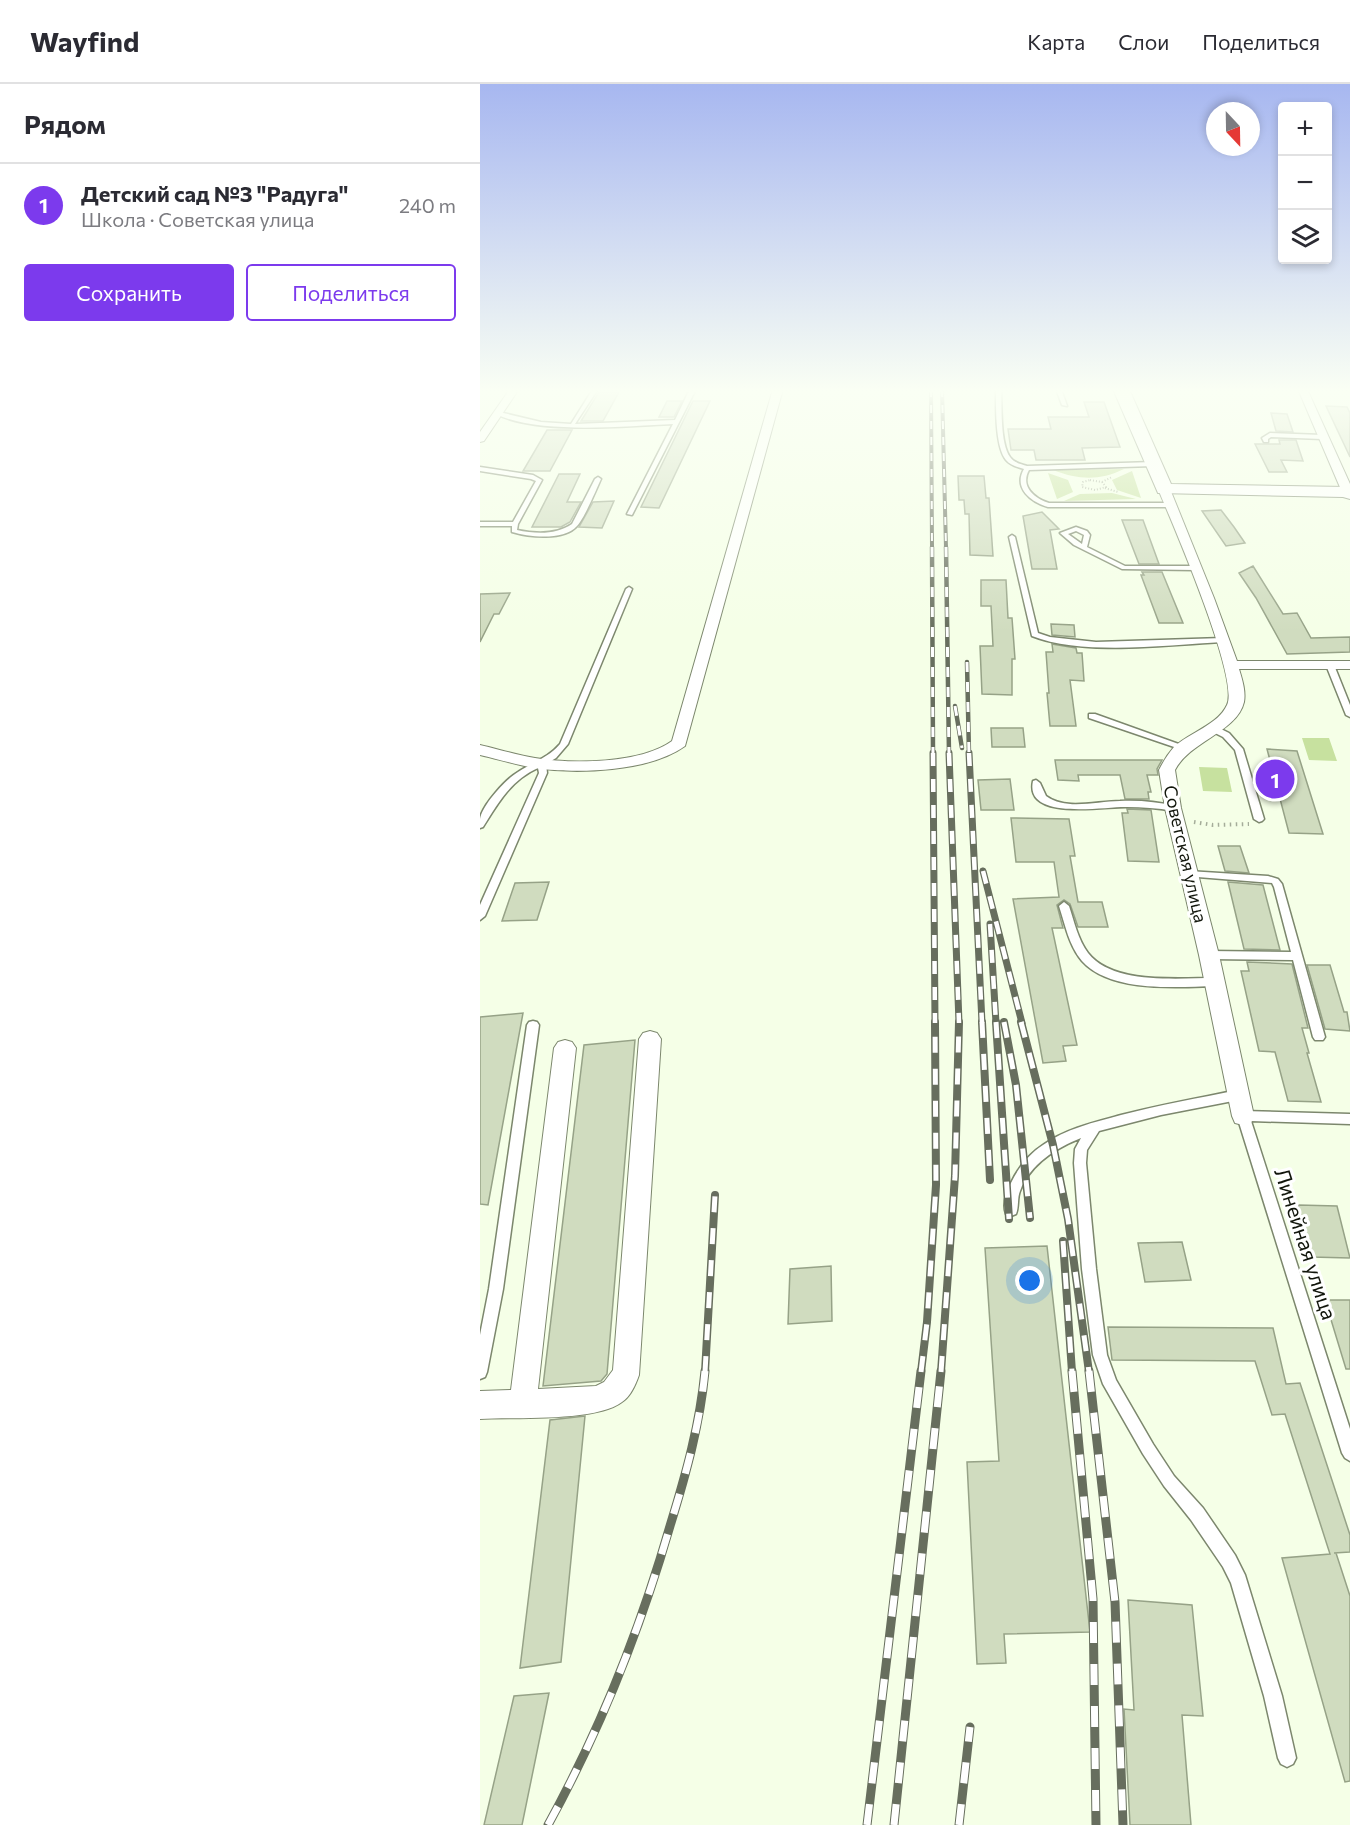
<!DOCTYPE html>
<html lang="ru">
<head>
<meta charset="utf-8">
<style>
  :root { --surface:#fff; --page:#f7f7f7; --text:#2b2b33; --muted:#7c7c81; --line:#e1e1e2; --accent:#7c3aed }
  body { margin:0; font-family:Commissioner,sans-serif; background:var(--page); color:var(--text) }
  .controls { position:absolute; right:18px; top:18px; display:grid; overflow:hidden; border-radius:6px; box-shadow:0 3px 9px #0003 }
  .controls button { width:54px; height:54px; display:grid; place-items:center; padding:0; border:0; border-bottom:2px solid var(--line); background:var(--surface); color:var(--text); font:30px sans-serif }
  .compass { position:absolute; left:726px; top:18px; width:54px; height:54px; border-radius:50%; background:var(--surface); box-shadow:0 3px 9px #0003; rotate:158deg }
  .you { position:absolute; left:550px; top:1197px; width:21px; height:21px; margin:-15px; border:4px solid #fff; border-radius:50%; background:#1a73e8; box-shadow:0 0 0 9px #1a73e833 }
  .badge { display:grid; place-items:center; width:39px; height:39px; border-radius:50%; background:var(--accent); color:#fff; font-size:20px; font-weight:700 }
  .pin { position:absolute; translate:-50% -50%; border:3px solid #fff; box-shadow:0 2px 6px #0006 }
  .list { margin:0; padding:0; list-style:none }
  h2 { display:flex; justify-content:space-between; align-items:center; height:78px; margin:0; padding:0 24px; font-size:26px }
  h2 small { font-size:20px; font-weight:400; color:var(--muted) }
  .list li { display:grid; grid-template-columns:39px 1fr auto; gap:18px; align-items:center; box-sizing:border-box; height:84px; padding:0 24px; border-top:2px solid var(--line) }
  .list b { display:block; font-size:22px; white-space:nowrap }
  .list p { margin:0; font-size:20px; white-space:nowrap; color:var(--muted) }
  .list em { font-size:20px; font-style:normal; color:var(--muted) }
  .actions { display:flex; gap:12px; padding:18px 24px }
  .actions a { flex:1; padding:14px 0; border:2px solid var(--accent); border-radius:6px; text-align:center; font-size:21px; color:var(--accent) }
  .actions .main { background:var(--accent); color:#fff }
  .icon { flex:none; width:33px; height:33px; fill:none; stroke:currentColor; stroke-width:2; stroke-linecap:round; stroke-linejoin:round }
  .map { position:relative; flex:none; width:870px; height:1741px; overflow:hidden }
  header { display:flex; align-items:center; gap:36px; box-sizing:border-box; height:84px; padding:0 30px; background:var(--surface); border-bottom:2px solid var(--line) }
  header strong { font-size:28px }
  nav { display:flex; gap:33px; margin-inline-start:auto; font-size:21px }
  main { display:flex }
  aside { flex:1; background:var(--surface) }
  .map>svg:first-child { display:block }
  .green { fill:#c7e19f }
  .building { fill:#d0dcbf; stroke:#96a287; stroke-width:1.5 }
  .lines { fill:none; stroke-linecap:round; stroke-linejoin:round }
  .lane-casing { stroke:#7c876d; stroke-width:3 }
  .street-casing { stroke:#7c876d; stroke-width:2 }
  .primary-casing { stroke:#7c876d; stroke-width:2 }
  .path-far1 { stroke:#a5ad9a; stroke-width:2; stroke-dasharray:1 2; stroke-linecap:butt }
  .path { stroke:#a5ad9a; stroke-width:4; stroke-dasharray:1.5 4.5; stroke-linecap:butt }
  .lane { fill:#fff; fill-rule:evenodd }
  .street { fill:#fff; fill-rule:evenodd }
  .primary { fill:#fff; fill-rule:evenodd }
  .rail-far4-casing { stroke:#676e5e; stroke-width:4 }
  .rail-far3-casing { stroke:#676e5e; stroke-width:4.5 }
  .rail-far2-casing { stroke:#676e5e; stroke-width:7 }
  .rail-far1-casing { stroke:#676e5e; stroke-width:8 }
  .rail-casing { stroke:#676e5e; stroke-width:9 }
  .rail-far4 { stroke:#fff; stroke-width:2; stroke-dasharray:8; stroke-linecap:butt }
  .rail-far3 { stroke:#fff; stroke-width:3; stroke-dasharray:10; stroke-linecap:butt }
  .rail-far2 { stroke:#fff; stroke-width:4.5; stroke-dasharray:13; stroke-linecap:butt }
  .rail-far1 { stroke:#fff; stroke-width:5; stroke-dasharray:16; stroke-linecap:butt }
  .rail { stroke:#fff; stroke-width:7; stroke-dasharray:21; stroke-linecap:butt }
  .labels { text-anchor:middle; stroke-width:6; stroke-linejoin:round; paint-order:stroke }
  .street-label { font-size:18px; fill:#11150b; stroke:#fff }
  .near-street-label { font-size:21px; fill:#11150b; stroke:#fff }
</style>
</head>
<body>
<header>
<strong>Wayfind</strong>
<nav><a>Карта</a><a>Слои</a><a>Поделиться</a></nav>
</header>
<main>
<aside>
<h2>Рядом<small></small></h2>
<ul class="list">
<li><span class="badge">1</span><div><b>Детский сад №3 &quot;Радуга&quot;</b><p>Школа · Советская улица</p></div><em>240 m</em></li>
</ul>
<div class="actions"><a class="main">Сохранить</a><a>Поделиться</a></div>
</aside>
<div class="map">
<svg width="870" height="1741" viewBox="0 0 870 1741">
  <rect width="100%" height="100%" fill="#f5ffe7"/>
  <!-- green -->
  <path class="green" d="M644,385C619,397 599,396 573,386Z
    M652,387L661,414L637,406L632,396Z
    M568,389L588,396L593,408L577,415Z
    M632,409L656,415L584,417L600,410Z
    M822,654H849L857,677L829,676Z
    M719,683L747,684L752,708L723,707Z"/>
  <!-- building -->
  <path class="building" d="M119,308H139L123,337H101Z
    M187,317H202L194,333H179Z
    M213,317H230L179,424L161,423Z
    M604,318H624L640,363L602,364L605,376H556L554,366H531L528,345H571L568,333H609Z
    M846,322L867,323L870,329V373Z
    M791,329L807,330L813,348L796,347Z
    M67,346H92L70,387H43Z
    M799,356H816L823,377L801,376L807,388H789L775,360H800Z
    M79,390H100L87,418H101L90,438L81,443H52Z
    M478,392H504L506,414H509L513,472L490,471L489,430H485L484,416H479Z
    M134,417L122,444L99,443L113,418Z
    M741,426L754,443L765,459L746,462L722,427Z
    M562,428L579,445L570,446L577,485H552L543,432Z
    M642,436H663L679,480H659Z
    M773,482L803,530L817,529L831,554L870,553V568L807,570L776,514L759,489Z
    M662,488H682L703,539H679L661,491H664Z
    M501,496H526L528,534H532L535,575H532V611L502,610L500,562H513L511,522H501Z
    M30,509L19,530H14L0,558V510Z
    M571,540L594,541L595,553L572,551Z
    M572,560L596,564L597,569H602L604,597L590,596L596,642H570L567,609H569L566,568H573Z
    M511,644H543L545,663H512Z
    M787,665L817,667L843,750L809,749Z
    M575,676H682L677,685L678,691H667L671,708H668L669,715H645L640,691H598L599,697L578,696Z
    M530,695L534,726H501L498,696Z
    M647,725L671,726L679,778L648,777L642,729H648Z
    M531,734L589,735L595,772H590L598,818H622L628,843H598L590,820L584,816L577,821L583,844H572L597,961L583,962L586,977L563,979L533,815L579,813L574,778H536Z
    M738,762H760L769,789L745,787Z
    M69,798L57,836L22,837L35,799Z
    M748,798L783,801L800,866L764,865Z
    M767,878L812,880L828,944H822L829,969H827L841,1018L808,1017L795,968L779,967L761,887H769Z
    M827,881H850L864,928H867L870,947L845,945Z
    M43,929L8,1121L0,1120V933Z
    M155,956L127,1290L121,1297L63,1302L104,961Z
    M818,1121L857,1122L870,1174L831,1173Z
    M702,1158L711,1196L665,1198L658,1159Z
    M567,1162L610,1548L524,1550L526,1579L497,1580L487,1378L519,1377L505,1164Z
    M351,1182L352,1237L308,1240L310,1185Z
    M845,1216H870V1285H866Z
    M628,1243L793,1244L806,1300L820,1299L870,1451V1468L854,1469H856L870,1512V1697L865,1698L802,1474L850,1470L805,1330L792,1331L775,1277L632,1276Z
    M105,1332L81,1578L40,1584L70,1336Z
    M648,1516L712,1521L723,1632L702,1631L711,1741H650L644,1625L654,1626Z
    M69,1609L42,1741H4L34,1612Z"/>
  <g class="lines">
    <!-- lane casing -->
    <g class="lane-casing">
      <path id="lane" d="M113,305H118L95,340L195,336L210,305H216L152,431L147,430L193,340C146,342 58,351 16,330L19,328L61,338L91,340Z
        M516,305H521C522,323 520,359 530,373C534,379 541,380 547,382L673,378L676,380L673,382L549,386C540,402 554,414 569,419H691L694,421L691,423H568C551,418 533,404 544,385C538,383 531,382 526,376C515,363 516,322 516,305Z
        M576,305H581L587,322L582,321Z
        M790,349L842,351L845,353L842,355L791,353L788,355V358H784L782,354Z
        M0,383L53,391L62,396L38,440L37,446C56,450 76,451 92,440L115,395L118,393L121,395C116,406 104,435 97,442C84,457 49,453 32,448V442H0V438H33L56,397L51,395L0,387Z
        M596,443L607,447L610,451L607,463L645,482H715L718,484L715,486L642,485L594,461L580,449ZM596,447L604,451L602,460L588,450Z
        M532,451L535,453L558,549L570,553L616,558L743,554L747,556L743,558C688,561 602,572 552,552L529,453Z
        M149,503L152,505L88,660L76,674L66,680L67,689L5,832L0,836V821L59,689L58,684C31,696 18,719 3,743L0,744C0,741 0,738 0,735C2,721 26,695 38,688C53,678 68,674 80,660L146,505Z
        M847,579H853L854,581L870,621V633L866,631L846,581Z
        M609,630H615L707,663L703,666L700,665L609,634Z
        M729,642H735L749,649L763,665L784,735L782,737L779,738L774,735L755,666L743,653L729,646Z
        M556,696L560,699L566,712C587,727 616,717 640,717C659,716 678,718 696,722L698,724L693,727C678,724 662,723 647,723C627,722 544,738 553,697Z
        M708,787L788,792L798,795L802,800L845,953L843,956H835L833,953L813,876L729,875L724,871L729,867L811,868L794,803L792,799L705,792L703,790L705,788Z
        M584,818L589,822C594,837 598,856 608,869C633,901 698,894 735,894L739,895L740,898L739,901L735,902C696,903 631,909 602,877C589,862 585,840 579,822Z
        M53,937L57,938L59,941L23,1205L7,1288L5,1293L0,1295V1251L9,1205L47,941L49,938Z
        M758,1006L762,1008L764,1011L762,1014L758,1016L681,1031L619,1047L607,1066L606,1079L616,1185L627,1271L636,1296L673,1360L694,1392L723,1424L755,1471L765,1491L802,1612L816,1674L813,1680L807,1683L801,1680L798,1674L784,1612L751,1499L743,1483L711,1436L684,1402L663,1370L623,1300L613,1271L602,1185L594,1079L595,1065L601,1054C576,1064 550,1080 540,1107C537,1114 539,1123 536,1130L531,1132L526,1130C522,1120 526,1109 531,1099C538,1084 549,1070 563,1061C585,1045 615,1038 641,1031C679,1021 719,1014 758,1006Z
        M763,1027L870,1030V1040L771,1037L870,1345V1377L865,1374L862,1369L757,1032L759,1028Z"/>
    </g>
    <!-- street casing -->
    <g class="street-casing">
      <path id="street" d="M30,305H39L4,357L0,358V348Z
        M293,305H303L205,662C169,688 97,690 55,684C36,681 18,675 0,671V661C18,665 36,671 55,674C92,680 160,680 192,657Z
        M818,305H827L870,400V411L862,408Z
        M684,402L690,405L734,514L757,577H870V585H759C762,595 766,607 764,618C757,648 710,657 695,686L701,724L739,871L774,1032L771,1039L763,1041L755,1039L752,1032L719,871L685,724L679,686C683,678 688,670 694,663C710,648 738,641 747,621C760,595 692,438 678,405Z
        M170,947L177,949L181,955L159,1291C156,1300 150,1313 142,1318C116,1338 35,1333 0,1335V1307L31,1306L74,964L78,958L85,956L92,958L96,964L58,1305L116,1302L124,1298L133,1286L159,955L163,949Z"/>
    </g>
    <!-- primary casing -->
    <g class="primary-casing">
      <path id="primary" d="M633,305H649L691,400L868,403H870V415L863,413L678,409Z"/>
    </g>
    <!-- path-far1 -->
    <path class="path-far1" d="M610,396L622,398L626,403L615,406L602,403L603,398Z
      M622,398L632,393
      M625,404L638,408"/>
    <!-- path -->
    <path class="path" d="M714,738L733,741L769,740"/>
    <!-- lane -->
    <use href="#lane" class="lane"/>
    <!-- street -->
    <use href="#street" class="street"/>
    <!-- primary -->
    <use href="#primary" class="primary"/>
    <!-- rail-far4 casing -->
    <g class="rail-far4-casing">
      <path id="rail-far4" d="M451,305L452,464
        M462,305L466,464"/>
    </g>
    <!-- rail-far3 casing -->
    <g class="rail-far3-casing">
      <path id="rail-far3" d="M452,463L453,671
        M466,463L469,671
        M487,578L489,671
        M475,622L482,664"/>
    </g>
    <!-- rail-far2 casing -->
    <g class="rail-far2-casing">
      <path id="rail-far2" d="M453,669L455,939
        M469,669L479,939
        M489,669L502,939
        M503,787L542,939
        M510,840L516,939"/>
    </g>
    <!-- rail-far1 casing -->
    <g class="rail-far1-casing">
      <path id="rail-far1" d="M502,938L510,1096
        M516,938L529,1135
        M524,938L536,1001L550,1134
        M541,938L573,1061L588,1135L609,1288
        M583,1157L592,1288
        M225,1288L235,1111
        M441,1288L447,1238L456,1101L455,938
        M461,1288L475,1092L479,938"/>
    </g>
    <!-- rail casing -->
    <g class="rail-casing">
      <path id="rail" d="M592,1287L613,1515L616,1741
        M609,1287L635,1518L643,1741
        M68,1741C120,1646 160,1546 190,1442C206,1390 220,1340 225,1287
        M387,1741L441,1287
        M414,1741L461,1287
        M479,1741L490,1643"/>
    </g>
    <!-- rail-far4 -->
    <use href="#rail-far4" class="rail-far4"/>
    <!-- rail-far3 -->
    <use href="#rail-far3" class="rail-far3"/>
    <!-- rail-far2 -->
    <use href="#rail-far2" class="rail-far2"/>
    <!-- rail-far1 -->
    <use href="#rail-far1" class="rail-far1"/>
    <!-- rail -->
    <use href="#rail" class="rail"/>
  </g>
  <!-- sky -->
  <linearGradient id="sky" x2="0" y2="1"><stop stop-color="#a7b7f0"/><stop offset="0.56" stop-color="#fafff4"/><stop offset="1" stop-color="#fafff4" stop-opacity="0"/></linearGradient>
  <rect width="870" height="548" fill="url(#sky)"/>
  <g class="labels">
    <!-- street labels -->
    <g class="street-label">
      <text transform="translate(705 770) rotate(77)" y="6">Советская улица</text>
    </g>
    <!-- near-street labels -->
    <g class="near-street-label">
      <text transform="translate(825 1160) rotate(72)" y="7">Линейная улица</text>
    </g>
  </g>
</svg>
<div class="controls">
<button>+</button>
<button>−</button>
<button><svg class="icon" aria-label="layers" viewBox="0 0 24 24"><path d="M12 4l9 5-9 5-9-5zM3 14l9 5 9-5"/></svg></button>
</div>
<svg class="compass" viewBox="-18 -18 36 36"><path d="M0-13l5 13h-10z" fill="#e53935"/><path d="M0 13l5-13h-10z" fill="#7c7c81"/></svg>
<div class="you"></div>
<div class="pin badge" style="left:795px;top:695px">1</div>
</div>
</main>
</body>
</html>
